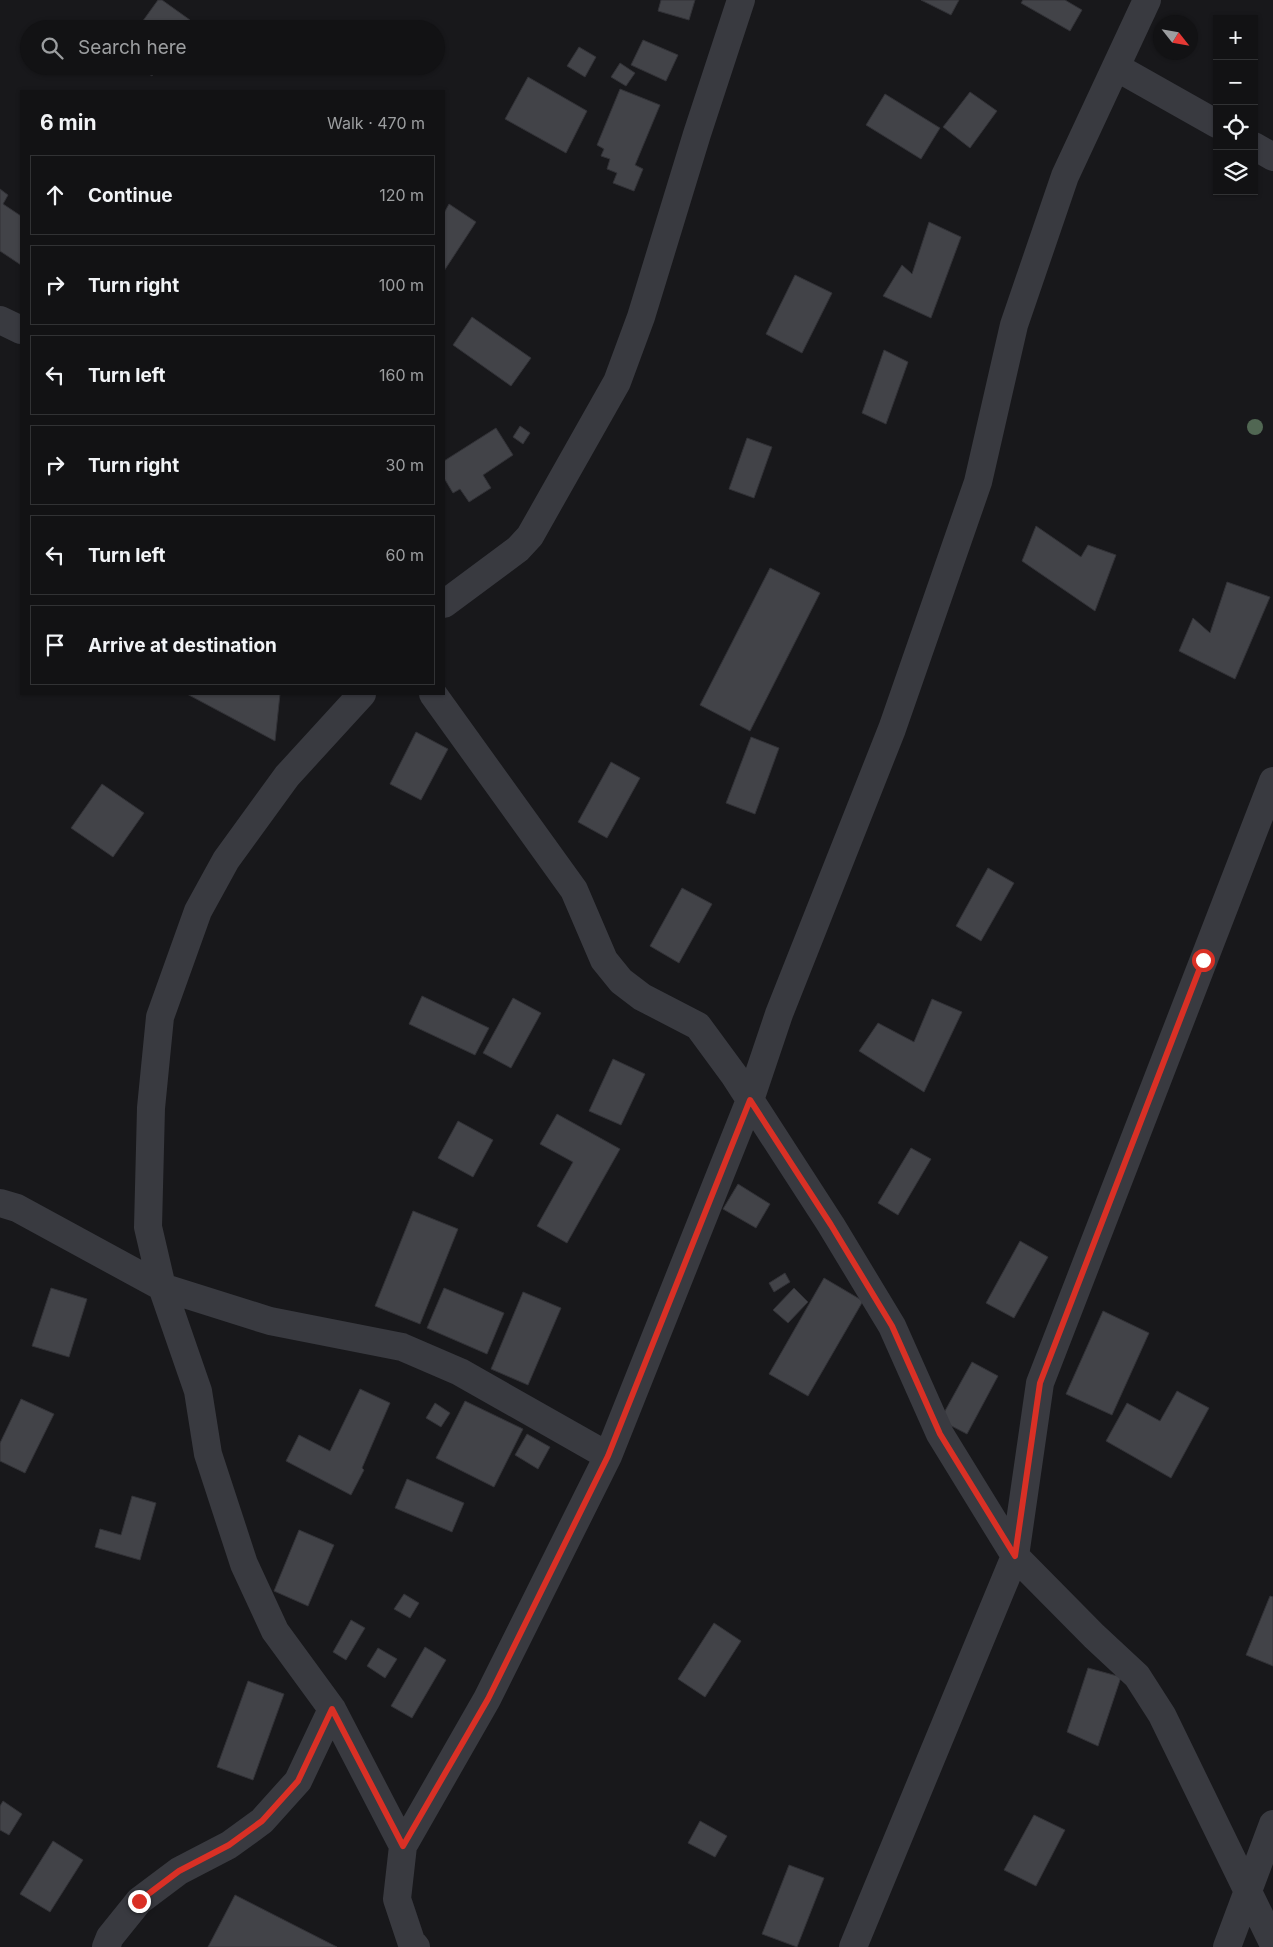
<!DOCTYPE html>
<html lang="en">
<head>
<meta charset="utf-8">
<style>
  :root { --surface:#121214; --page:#1b1b1d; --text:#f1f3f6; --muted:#9c9ea0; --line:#313234 }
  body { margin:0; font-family:Inter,sans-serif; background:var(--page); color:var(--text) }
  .controls { position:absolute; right:15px; top:15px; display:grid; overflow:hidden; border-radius:0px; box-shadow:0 1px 4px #0004 }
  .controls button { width:45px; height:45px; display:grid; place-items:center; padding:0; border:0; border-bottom:1px solid var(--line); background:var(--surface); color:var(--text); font:25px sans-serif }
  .compass { position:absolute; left:1153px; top:15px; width:45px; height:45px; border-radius:50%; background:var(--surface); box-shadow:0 1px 4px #0004; rotate:121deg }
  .stop { position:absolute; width:15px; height:15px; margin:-11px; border:4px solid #d93025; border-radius:50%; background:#fff }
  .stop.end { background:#d93025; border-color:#fff; box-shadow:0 1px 5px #0008 }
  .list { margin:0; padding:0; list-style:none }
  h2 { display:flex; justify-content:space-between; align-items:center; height:65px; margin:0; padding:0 20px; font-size:21px }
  h2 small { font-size:16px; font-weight:400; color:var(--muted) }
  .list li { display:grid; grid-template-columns:32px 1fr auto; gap:15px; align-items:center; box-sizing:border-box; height:80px; margin:0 10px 10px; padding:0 10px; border:1px solid var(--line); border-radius:0px }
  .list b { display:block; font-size:19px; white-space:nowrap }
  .list em { font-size:16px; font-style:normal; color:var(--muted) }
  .icon { flex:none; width:28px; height:28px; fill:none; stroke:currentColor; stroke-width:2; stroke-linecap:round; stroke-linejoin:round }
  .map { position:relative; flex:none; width:1273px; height:1947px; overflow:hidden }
  .search { position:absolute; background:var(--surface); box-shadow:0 1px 4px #0004; left:20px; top:20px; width:425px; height:55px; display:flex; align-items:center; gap:12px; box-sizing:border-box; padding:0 18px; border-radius:28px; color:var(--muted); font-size:19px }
  .panel { position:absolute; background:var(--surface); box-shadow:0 1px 4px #0004; left:20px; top:90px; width:425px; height:605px; border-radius:0px }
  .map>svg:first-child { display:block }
  .building { fill:#424348; stroke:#323237 }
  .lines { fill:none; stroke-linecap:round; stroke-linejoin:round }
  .street { stroke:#393a40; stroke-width:28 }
  .tree { fill:#516753 }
  .route { stroke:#d93025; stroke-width:6 }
</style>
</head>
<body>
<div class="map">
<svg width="1273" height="1947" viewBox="0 0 1273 1947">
  <rect width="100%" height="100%" fill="#18181b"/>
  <!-- building -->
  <path class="building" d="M158,0H162L190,20L183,29H137Z
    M661,0H695L689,20L658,11Z
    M921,0H959L951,15Z
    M1023,0H1065L1082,10L1070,31L1021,3Z
    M643,40L678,55L666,81L631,65Z
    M579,47L596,57L585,77L567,66Z
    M620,63L635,73L626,86L611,77Z
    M137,66H158L152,76Z
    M528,77L587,111L566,153L505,119Z
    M620,89L660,105L635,165L643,169L634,191L613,183L617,173L607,169L610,159L601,156L604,149L597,145Z
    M970,92L997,111L970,148L943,127Z
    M885,94L940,128L921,159L866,125Z
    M0,189L8,195L3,204L21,216V265L0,251Z
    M449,204L476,222L444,271V213Z
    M929,222L961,237L931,318L883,296L902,265L912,274Z
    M795,275L832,293L802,353L766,334Z
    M472,317L531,358L511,386L453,345Z
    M884,350L908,362L886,424L862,413Z
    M520,426L530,433L523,444L513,437Z
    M496,428L513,455L483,475L491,488L469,502L460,489L453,493L444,478V461Z
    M747,438L772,447L754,498L729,489Z
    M1036,526L1081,557L1088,545L1116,555L1095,611L1022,561Z
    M770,568L820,593L750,731L700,705Z
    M1227,582L1270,597L1235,679L1179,651L1193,618L1210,633Z
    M187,694H280L275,741Z
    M416,732L448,749L421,800L390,784Z
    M751,737L779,748L755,814L726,803Z
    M611,762L640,778L607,838L578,822Z
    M102,784L144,813L113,857L71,828Z
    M988,868L1014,883L981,941L956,926Z
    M682,888L712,904L679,963L650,946Z
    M422,996L489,1028L475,1055L409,1024Z
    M513,998L541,1013L511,1068L483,1053Z
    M932,999L962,1012L924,1092L859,1051L878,1023L914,1042Z
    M613,1059L645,1074L621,1125L589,1111Z
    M557,1114L620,1149L567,1243L537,1226L573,1162L540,1144Z
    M458,1121L493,1140L473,1177L438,1158Z
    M911,1148L931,1159L898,1215L878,1203Z
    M738,1184L770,1204L756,1228L723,1209Z
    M413,1211L458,1229L420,1324L375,1306Z
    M1020,1241L1048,1257L1014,1318L986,1303Z
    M785,1273L790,1282L774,1292L769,1283Z
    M824,1278L863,1301L808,1396L769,1374Z
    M51,1288L87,1299L69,1357L32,1346Z
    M444,1288L504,1313L487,1354L427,1328Z
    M794,1288L808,1302L788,1323L773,1310Z
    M523,1292L561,1308L528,1385L491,1369Z
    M1103,1311L1149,1333L1112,1415L1066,1394Z
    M972,1362L998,1376L967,1434L940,1420Z
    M360,1389L390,1403L362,1468L364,1470L351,1495L286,1461L299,1435L330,1451Z
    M1177,1391L1209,1408L1171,1478L1106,1441L1127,1403L1160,1421Z
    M21,1399L54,1414L25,1473L0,1461V1443Z
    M465,1401L523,1429L494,1487L436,1458Z
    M435,1403L450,1413L441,1427L426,1418Z
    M527,1434L550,1447L538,1469L515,1455Z
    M407,1479L464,1503L452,1532L395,1508Z
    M132,1496L156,1503L140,1560L95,1547L100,1529L121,1535Z
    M299,1530L334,1545L308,1606L274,1591Z
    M404,1594L419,1603L410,1618L394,1609Z
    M1270,1596L1273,1597V1666L1246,1655Z
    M351,1620L365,1628L346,1660L333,1652Z
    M714,1623L741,1641L705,1697L678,1679Z
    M425,1647L446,1660L412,1718L391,1706Z
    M378,1648L397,1659L385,1678L367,1666Z
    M1088,1668L1121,1677L1098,1746L1067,1732Z
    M248,1681L284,1694L253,1780L217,1767Z
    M3,1801L22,1814L9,1835L0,1830V1806Z
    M1034,1815L1065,1830L1036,1886L1004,1870Z
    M700,1821L727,1836L715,1857L688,1843Z
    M53,1841L83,1860L50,1912L20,1894Z
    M789,1865L824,1878L797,1947L762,1934Z
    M235,1895L337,1947H208Z"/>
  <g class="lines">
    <!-- street -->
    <path class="street" d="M1116,67L1217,124
      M1254,146L1273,157
      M0,320L21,330
      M444,604L518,549L530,536L617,382L641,317L697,134L741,0
      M362,694L287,776L226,860L198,911L160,1017L151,1108L148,1227L162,1287L198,1391L208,1454L244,1564L275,1631L332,1709L403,1846
      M433,694L574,890L604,960L621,981L642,997L698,1026L734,1075L831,1225L892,1326L940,1434L1015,1556L1094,1636L1137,1676L1162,1715L1273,1943
      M0,1203L17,1208L162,1287L270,1321L402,1347L460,1372L608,1456
      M106,1947L110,1937L139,1901L179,1871L229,1845L262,1821L298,1781L332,1709
      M416,1947L411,1941L397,1899L403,1846L487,1699L608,1456L750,1100L779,1014L892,729L978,482L1014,325L1065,176L1147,0
      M853,1947L1015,1556L1040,1383L1273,781
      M1227,1947L1273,1824"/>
  </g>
  <!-- trees -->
  <circle class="tree" cx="1255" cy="427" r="8"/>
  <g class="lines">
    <!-- route -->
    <path class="route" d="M139,1901L179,1871L229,1845L262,1821L298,1781L332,1709L403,1846L488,1699L608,1456L750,1100L831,1225L892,1326L940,1434L1015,1556L1040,1383L1203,960"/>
  </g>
</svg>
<div class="controls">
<button>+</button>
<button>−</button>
<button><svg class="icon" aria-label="locate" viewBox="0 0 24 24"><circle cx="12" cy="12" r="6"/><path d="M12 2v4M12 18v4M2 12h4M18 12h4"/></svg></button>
<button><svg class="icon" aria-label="layers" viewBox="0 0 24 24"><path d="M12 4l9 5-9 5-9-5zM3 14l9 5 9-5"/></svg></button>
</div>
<svg class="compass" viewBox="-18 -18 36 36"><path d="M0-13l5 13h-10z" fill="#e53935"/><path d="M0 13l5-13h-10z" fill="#9c9ea0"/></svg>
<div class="stop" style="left:1203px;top:960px"></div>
<div class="stop end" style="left:139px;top:1901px"></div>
<div class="search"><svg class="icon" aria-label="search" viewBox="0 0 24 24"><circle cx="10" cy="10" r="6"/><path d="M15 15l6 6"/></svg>Search here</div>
<section class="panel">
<h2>6 min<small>Walk · 470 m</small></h2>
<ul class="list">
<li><svg class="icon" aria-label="ahead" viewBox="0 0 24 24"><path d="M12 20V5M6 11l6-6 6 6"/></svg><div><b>Continue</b></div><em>120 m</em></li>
<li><svg class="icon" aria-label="right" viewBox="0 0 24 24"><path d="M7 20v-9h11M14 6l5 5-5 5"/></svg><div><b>Turn right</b></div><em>100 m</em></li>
<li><svg class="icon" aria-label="left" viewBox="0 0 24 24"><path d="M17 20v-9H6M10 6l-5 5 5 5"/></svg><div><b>Turn left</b></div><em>160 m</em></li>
<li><svg class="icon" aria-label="right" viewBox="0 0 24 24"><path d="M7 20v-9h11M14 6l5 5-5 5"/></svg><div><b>Turn right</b></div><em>30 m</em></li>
<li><svg class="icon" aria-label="left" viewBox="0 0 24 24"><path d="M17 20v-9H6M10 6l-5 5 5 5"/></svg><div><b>Turn left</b></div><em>60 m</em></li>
<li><svg class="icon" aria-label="arrive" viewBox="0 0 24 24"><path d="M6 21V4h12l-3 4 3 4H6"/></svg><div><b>Arrive at destination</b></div></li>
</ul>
</section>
</div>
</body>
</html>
